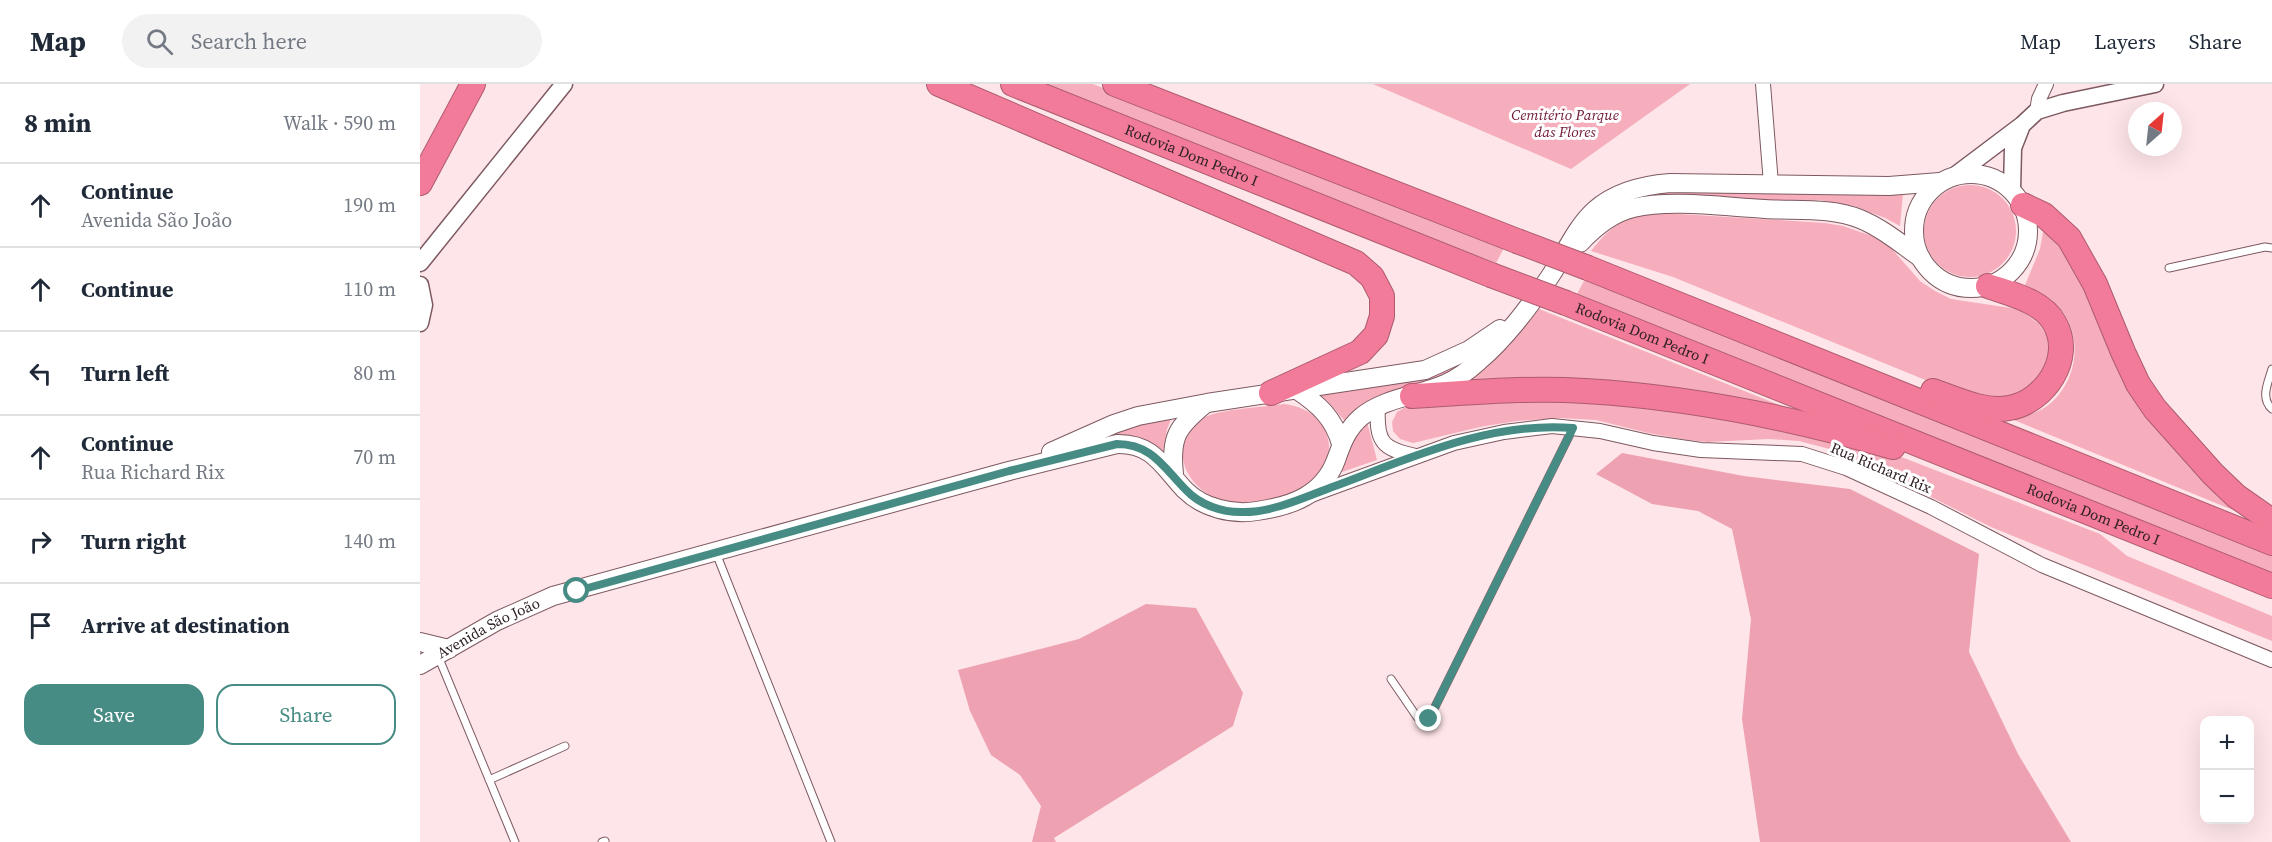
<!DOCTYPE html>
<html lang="en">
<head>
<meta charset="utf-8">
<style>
  :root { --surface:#fff; --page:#f2f2f3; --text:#1f2937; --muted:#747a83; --line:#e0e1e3; --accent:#468c84 }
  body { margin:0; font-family:"Source Serif 4",serif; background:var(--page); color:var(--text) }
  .controls { position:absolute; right:18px; bottom:18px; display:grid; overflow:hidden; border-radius:12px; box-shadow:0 6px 24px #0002 }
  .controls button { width:54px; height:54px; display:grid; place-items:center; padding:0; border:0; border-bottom:2px solid var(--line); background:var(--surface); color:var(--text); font:30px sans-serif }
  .compass { position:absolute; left:1708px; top:18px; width:54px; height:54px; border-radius:50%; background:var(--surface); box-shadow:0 6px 24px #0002; rotate:27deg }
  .stop { position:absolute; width:18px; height:18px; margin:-14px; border:4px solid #468c84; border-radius:50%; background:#fff }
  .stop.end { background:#468c84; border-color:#fff; box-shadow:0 2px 6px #0008 }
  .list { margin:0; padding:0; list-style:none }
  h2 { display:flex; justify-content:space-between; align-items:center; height:78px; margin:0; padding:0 24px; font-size:26px }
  h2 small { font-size:20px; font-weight:400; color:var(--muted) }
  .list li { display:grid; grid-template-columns:39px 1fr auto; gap:18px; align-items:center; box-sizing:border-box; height:84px; padding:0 24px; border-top:2px solid var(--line) }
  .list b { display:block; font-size:22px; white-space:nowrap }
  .list p { margin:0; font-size:20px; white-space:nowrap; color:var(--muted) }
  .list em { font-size:20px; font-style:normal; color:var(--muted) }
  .actions { display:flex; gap:12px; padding:18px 24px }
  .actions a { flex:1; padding:14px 0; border:2px solid var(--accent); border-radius:18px; text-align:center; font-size:21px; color:var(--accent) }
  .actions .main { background:var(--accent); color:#fff }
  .icon { flex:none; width:33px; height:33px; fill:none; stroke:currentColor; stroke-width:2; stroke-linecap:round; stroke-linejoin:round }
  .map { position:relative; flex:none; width:1852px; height:758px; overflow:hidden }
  header { display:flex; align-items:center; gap:36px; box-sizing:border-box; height:84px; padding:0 30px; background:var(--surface); border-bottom:2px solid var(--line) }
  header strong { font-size:28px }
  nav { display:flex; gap:33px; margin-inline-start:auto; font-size:21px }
  .search { width:420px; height:54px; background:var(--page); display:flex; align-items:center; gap:15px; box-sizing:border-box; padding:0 21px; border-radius:33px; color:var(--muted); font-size:22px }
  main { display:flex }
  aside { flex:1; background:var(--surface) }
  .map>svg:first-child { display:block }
  .green { fill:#f6adbc }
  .forest { fill:#eea1b0 }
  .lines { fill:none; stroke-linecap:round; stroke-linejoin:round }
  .service-casing { stroke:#7d5960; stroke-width:9 }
  .minor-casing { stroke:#7d5960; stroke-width:16 }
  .tertiary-casing { stroke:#7d5960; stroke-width:19 }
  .secondary-casing { stroke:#7d5960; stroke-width:20 }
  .motorway-casing { stroke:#ad5c6f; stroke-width:26 }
  .service { stroke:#fff; stroke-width:7 }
  .minor { stroke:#fff; stroke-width:14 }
  .tertiary { stroke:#fff; stroke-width:16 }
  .secondary { stroke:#fff; stroke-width:18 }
  .motorway { stroke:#f17b98; stroke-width:24 }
  .motorway-bridge-casing { stroke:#ad5c6f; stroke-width:26; stroke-linecap:butt }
  .motorway-bridge { stroke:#f17b98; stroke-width:24 }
  .route { stroke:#468c84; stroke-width:8 }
  .labels { text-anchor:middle; stroke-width:6; stroke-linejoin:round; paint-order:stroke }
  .park-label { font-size:15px; font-style:italic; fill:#6f1634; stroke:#fff }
  .street-label { font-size:15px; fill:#302124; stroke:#fff }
</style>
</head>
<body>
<header>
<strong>Map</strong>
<div class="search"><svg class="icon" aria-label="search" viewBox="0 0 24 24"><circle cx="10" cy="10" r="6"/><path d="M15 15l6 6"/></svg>Search here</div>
<nav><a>Map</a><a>Layers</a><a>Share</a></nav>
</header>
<main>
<aside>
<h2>8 min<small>Walk · 590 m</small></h2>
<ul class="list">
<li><svg class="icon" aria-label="ahead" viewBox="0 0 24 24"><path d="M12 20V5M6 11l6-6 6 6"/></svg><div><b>Continue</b><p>Avenida São João</p></div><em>190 m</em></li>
<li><svg class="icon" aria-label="ahead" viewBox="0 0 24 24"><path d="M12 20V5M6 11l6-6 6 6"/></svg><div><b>Continue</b></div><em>110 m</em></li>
<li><svg class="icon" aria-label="left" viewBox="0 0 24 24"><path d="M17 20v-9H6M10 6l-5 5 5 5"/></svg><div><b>Turn left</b></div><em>80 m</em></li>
<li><svg class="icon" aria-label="ahead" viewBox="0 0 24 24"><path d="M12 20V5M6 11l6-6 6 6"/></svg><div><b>Continue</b><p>Rua Richard Rix</p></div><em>70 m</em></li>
<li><svg class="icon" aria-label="right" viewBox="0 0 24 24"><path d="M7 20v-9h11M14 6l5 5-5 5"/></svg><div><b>Turn right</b></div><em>140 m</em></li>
<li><svg class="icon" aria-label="arrive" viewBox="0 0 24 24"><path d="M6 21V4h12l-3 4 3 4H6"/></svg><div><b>Arrive at destination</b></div></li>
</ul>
<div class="actions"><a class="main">Save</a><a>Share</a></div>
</aside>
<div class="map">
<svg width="1852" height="758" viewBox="0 0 1852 758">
  <rect width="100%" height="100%" fill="#fee5e9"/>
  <!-- green -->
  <path class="green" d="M615,0H673L1084,164L1076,179Z
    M953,0H1270L1151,85Z
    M1504 147a46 46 0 1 1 92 0a46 46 0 1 1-92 0Z
    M1231,107L1483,110L1480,142L1465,134L1434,122L1400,116L1353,120L1215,116V113Z
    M1243,129L1405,139L1423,142L1452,152L1471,164L1500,197L1515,207L1531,215L1591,224L1604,228L1619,240L1628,254L1632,268L1619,300L1590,314L1572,315L1520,302L1253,193L1171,167C1193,139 1207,131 1243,129Z
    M1623,148L1635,153L1649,166L1692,261L1837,436L1594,336C1608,331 1621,328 1632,318C1656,296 1663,256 1643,228C1633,216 1618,208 1605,201L1620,165Z
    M1165,195L1852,468V491L1422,319L1157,210Z
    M1119,225L1382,330L1046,299L1088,263Z
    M1041,279L1044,281L1033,289L949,317L924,336L907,317L895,311Z
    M1106,314L1257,321L1466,367L1680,450L1707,472L1852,532V557L1571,443L1421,368L1379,357L1349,355L1288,358L1268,356L1228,349L1176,336L1140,334L1096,337L1060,343L993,359L980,355L973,347L972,338L977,328L984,324Z
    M864,320C908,325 925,368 891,399C877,411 836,422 817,421C786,418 752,387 766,355C769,347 775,339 783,334C799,325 845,323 864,320Z
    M752,333L747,345L743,368L727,358L625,375L703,343Z
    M947,338L957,376L919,389L934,355Z"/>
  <!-- forest -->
  <path class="forest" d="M1202,369L1324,392L1430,405L1559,470L1549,568L1598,670L1651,758H1340L1322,635L1331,535L1312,445L1278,427L1232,420L1176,390Z
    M726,520L776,524L823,609L813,642L634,754L636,758H612L621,722L600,691L571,671L550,627L538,586L659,555Z"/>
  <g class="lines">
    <!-- service casing -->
    <g class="service-casing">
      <path id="service" d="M1749,184L1845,163L1852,164
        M1852,285C1848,299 1840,314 1852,325
        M296,469L411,758
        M18,572L95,758
        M971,595L997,633L1002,637L1009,635L1153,344
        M69,696L145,662
        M182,758L185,757"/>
    </g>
    <!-- minor casing -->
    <g class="minor-casing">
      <path id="minor" d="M1343,0L1351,100
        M1617,27L1619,15L1626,0
        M958,322C956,357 961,365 996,372
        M894,410L1034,359L1084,348L1132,342L1180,347L1233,359L1281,366L1382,370L1426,384L1511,423L1622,481L1852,576"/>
    </g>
    <!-- tertiary casing -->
    <g class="tertiary-casing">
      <path id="tertiary" d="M1537,90L1602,41L1617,27L1643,19L1735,0
        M1592,106L1593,64L1602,41
        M0,179L144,0
        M0,201L4,221L0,239"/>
    </g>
    <!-- secondary casing -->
    <g class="secondary-casing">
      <g id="secondary">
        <circle cx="1551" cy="147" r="57"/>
        <path d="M1160,159C1174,144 1192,129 1213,124C1251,115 1305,123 1345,125C1375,127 1412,123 1440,135C1462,144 1481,160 1501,174"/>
        <path d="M877,306C898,320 914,334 921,360"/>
        <path d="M631,368L694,340L718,332L787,319L1005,286L1049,266L1080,245"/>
        <path d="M754,390C750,353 757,343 785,320"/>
        <path d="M0,558L29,565"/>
        <path id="s1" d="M0,581L77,537L133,512L589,387L697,360C733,359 743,383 765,406C783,424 812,431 837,427C872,422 903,411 916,376C922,359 927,345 941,333C964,314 997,312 1025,300C1037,295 1049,286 1059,277C1086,254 1108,224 1129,194C1144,172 1155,144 1175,126C1195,108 1224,101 1250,99L1469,102L1520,98"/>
      </g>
    </g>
    <!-- motorway casing -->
    <g class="motorway-casing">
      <g id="motorway">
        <path d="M519,0L936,179L952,193L962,212V232L956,251L940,268L851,309"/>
        <path id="s2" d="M593,0L1071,191"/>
        <path d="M695,0L1097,157"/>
        <path d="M0,99L53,0"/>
        <path d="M1603,121L1624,131L1649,154L1675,200L1703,268L1718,300L1735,325L1793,390L1816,412L1852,437"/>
        <path d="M1168,184L1852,459"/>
        <path id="s3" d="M1146,219L1852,502"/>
        <path d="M1513,307C1536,315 1565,329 1589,324C1625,318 1654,274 1635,240C1623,217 1591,210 1568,202"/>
        <path d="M992,312C1049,309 1107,303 1165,307C1268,313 1373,334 1473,363"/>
      </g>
    </g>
    <!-- service -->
    <use href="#service" class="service"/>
    <!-- minor -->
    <use href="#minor" class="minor"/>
    <!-- tertiary -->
    <use href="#tertiary" class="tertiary"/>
    <!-- secondary -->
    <use href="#secondary" class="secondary"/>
    <!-- motorway -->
    <use href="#motorway" class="motorway"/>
    <!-- motorway-bridge casing -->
    <g class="motorway-bridge-casing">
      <path id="motorway-bridge" d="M1097,157L1168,184
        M1071,191L1146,219"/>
    </g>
    <!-- motorway-bridge -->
    <use href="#motorway-bridge" class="motorway-bridge"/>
  </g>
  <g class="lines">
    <!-- route -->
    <path class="route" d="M157,507L589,387L697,360C732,360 744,384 766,406C780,421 803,429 824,428C855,428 887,412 915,402C990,374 1071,337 1153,344L1009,635"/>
  </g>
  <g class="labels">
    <!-- park labels -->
    <g class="park-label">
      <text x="1145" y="36">Cemitério Parque<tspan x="1145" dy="17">das Flores</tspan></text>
    </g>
    <!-- street labels -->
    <g class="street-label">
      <text dy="5" stroke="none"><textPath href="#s2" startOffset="192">Rodovia Dom Pedro I</textPath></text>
      <text dy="5" stroke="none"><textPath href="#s3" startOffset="82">Rodovia Dom Pedro I</textPath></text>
      <text transform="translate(1461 384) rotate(23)" y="5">Rua Richard Rix</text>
      <text dy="5" stroke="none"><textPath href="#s3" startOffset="568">Rodovia Dom Pedro I</textPath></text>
      <text dy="5" stroke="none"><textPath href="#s1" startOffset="78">Avenida São João</textPath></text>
    </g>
  </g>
</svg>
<div class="controls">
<button>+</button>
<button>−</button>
</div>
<svg class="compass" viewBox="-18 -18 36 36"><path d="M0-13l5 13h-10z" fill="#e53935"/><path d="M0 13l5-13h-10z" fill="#747a83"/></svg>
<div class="stop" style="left:157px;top:507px"></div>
<div class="stop end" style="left:1009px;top:635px"></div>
</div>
</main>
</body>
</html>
